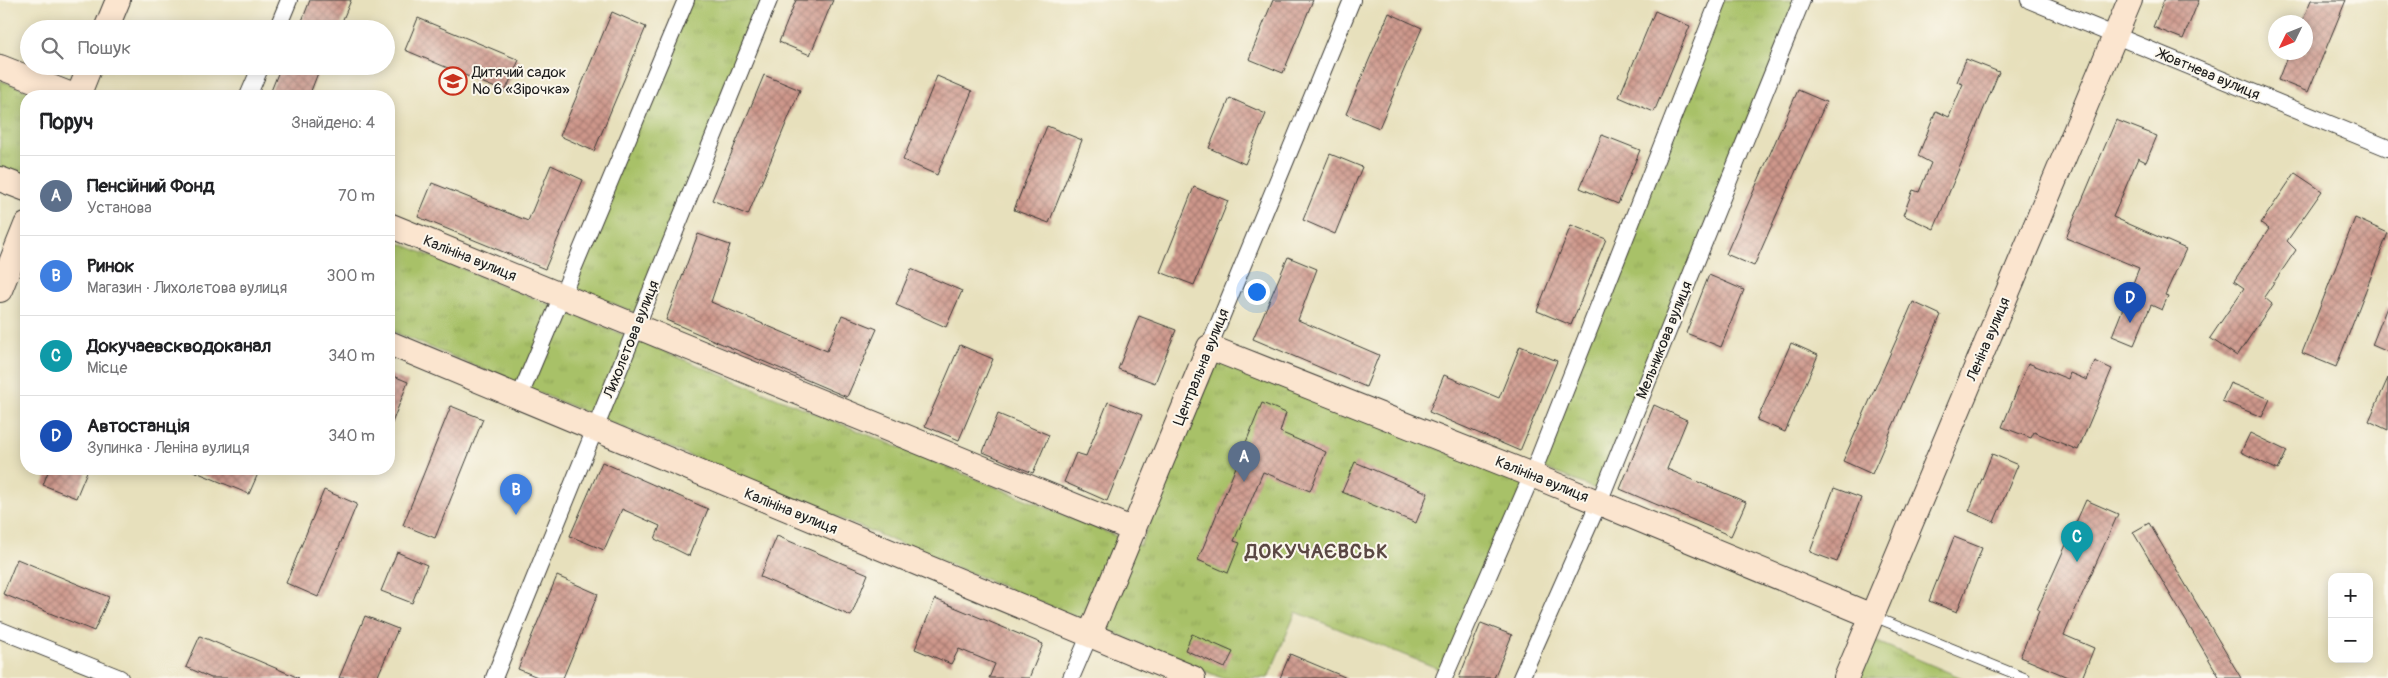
<!DOCTYPE html>
<html lang="uk">
<head>
<meta charset="utf-8">
<style>
  :root { --surface:#fff; --page:#f6f6f6; --text:#202124; --muted:#757577; --line:#e0e0e0; --accent:#111827 }
  body { margin:0; font-family:Pangolin,sans-serif; background:var(--page); color:var(--text) }
  .controls { position:absolute; right:15px; bottom:15px; display:grid; overflow:hidden; border-radius:10px; box-shadow:0 2px 12px #0003 }
  .controls button { width:45px; height:45px; display:grid; place-items:center; padding:0; border:0; border-bottom:1px solid var(--line); background:var(--surface); color:var(--text); font:25px sans-serif }
  .compass { position:absolute; left:2268px; top:15px; width:45px; height:45px; border-radius:50%; background:var(--surface); box-shadow:0 2px 12px #0003; rotate:227deg }
  .you { position:absolute; left:1256px; top:291px; width:18px; height:18px; margin:-12px; border:4px solid #fff; border-radius:50%; background:#1a73e8; box-shadow:0 0 0 8px #1a73e833 }
  .badge { display:grid; place-items:center; width:32px; height:32px; border-radius:50%; background:var(--accent); color:#fff; font-size:16px; font-weight:700 }
  .pin { position:absolute; translate:-50% -41px; filter:drop-shadow(0 1px 2px #0008) }
  .pin::after { content:''; position:absolute; top:26px; width:18px; height:15px; background:inherit; clip-path:polygon(0 0,100% 0,50% 100%) }
  .list { margin:0; padding:0; list-style:none }
  h2 { display:flex; justify-content:space-between; align-items:center; height:65px; margin:0; padding:0 20px; font-size:21px }
  h2 small { font-size:16px; font-weight:400; color:var(--muted) }
  .list li { display:grid; grid-template-columns:32px 1fr auto; gap:15px; align-items:center; box-sizing:border-box; height:80px; padding:0 20px; border-top:1px solid var(--line) }
  .list b { display:block; font-size:19px; white-space:nowrap }
  .list p { margin:0; font-size:16px; white-space:nowrap; color:var(--muted) }
  .list em { font-size:16px; font-style:normal; color:var(--muted) }
  .icon { flex:none; width:28px; height:28px; fill:none; stroke:currentColor; stroke-width:2; stroke-linecap:round; stroke-linejoin:round }
  .map { position:relative; flex:none; width:2388px; height:678px; overflow:hidden }
  .search { position:absolute; background:var(--surface); box-shadow:0 2px 12px #0003; left:20px; top:20px; width:375px; height:55px; display:flex; align-items:center; gap:12px; box-sizing:border-box; padding:0 18px; border-radius:28px; color:var(--muted); font-size:19px }
  .panel { position:absolute; background:var(--surface); box-shadow:0 2px 12px #0003; left:20px; top:90px; width:375px; height:385px; border-radius:20px }
  .map>svg:first-child { display:block }
  .grass { fill:url(#grass-tufts); stroke:#626e42 }
  .building { fill:url(#building-cross-hatch) }
  .lines { fill:none; stroke-linecap:round; stroke-linejoin:round }
  .lane-casing { stroke:#3a3934; stroke-width:11 }
  .street-casing { stroke:#3a3934; stroke-width:18 }
  .secondary-casing { stroke:#3a3934; stroke-width:26 }
  .lane { stroke:#fff; stroke-width:9 }
  .street { stroke:#fff; stroke-width:16 }
  .secondary { stroke:#fbe5cf; stroke-width:24 }
  .labels { text-anchor:middle; stroke-width:4; stroke-linejoin:round; paint-order:stroke }
  .poi-label { font-size:15px; fill:#1c1c1c; stroke:#fbf7ec; text-anchor:start }
  .street-label { font-size:15px; fill:#1c1c1c; stroke:#fbf7ec }
  .district-label { font-size:20px; font-weight:bold; letter-spacing:1px; fill:#5a4743; stroke:#fbf7ec }
</style>
</head>
<body>
<div class="map">
<svg width="2388" height="678" viewBox="0 0 2388 678">
  <defs>
    <pattern id="grass-tufts" width="24" height="20" patternUnits="userSpaceOnUse" patternTransform="scale(1.25)"><rect width="24" height="20" fill="#a8c167"/><path d="M3 7l-1-3M5 7V3M7 7l1-3M15 17l-1-3M17 17v-4M19 17l1-3" fill="none" stroke="#90a559"/></pattern>
    <pattern id="building-cross-hatch" width="8" height="8" patternUnits="userSpaceOnUse" patternTransform="scale(1.25)"><rect width="8" height="8" fill="#ce978b"/><path d="M0 0l8 8M0 8l8-8" fill="none" stroke="#a67a71"/></pattern>
  </defs>
  <rect width="100%" height="100%" fill="#fbf7ec"/>
  <filter id="ink" filterUnits="userSpaceOnUse"><feTurbulence type="fractalNoise" baseFrequency=".02" numOctaves="2"/><feDisplacementMap in="SourceGraphic" scale="10" xChannelSelector="R" yChannelSelector="G"/><feConvolveMatrix kernelMatrix="1 2 1 2 8 2 1 2 1" color-interpolation-filters="sRGB"/></filter>
  <filter id="wash" filterUnits="userSpaceOnUse"><feTurbulence type="fractalNoise" baseFrequency=".0096" numOctaves="4" result="noise"/><feDisplacementMap in="SourceGraphic" scale="20" xChannelSelector="R" yChannelSelector="G"/><feGaussianBlur stdDeviation="1.12" result="paint"/><feColorMatrix in="noise" values="0 0 0 0 0 0 0 0 0 0 0 0 0 0 0 0 0 1.4 0 .05"/><feComposite in="paint" operator="in"/></filter>
  <g filter="url(#wash)">
    <rect width="100%" height="100%" fill="#e7e0bc"/>
    <!-- grass -->
    <path class="grass" d="M686,0H769L641,315L568,285Z
      M1719,0H1802L1603,492L1536,465Z
      M0,80L40,96H26V180L0,169Z
      M389,239L1140,546L1217,360L1528,485L1447,672L1296,612L1268,678H1222L389,330Z
      M1875,641L1962,678H1860Z"/>
    <g id="blocks">
      <!-- building -->
      <path class="building" d="M310,0H351L339,29H299Z
        M796,0H833L810,55L779,42Z
        M1273,0H1313L1283,73L1249,59Z
        M2164,0H2199L2183,39L2153,27Z
        M2311,0H2346L2308,92L2278,80L2289,52H2306V22H2302Z
        M1655,11L1690,26L1654,112L1619,97Z
        M612,12L646,27L594,151L560,136Z
        M1389,13L1422,28L1379,128L1346,114Z
        M418,18L519,60L505,92L405,50Z
        M1966,59L1999,72L1934,229L1903,215L1913,190L1919,192L1931,163L1918,156L1936,111L1949,117L1963,84L1957,82Z
        M281,66H298L318,73L309,96H269Z
        M764,75L800,90L748,215L712,200Z
        M937,76L972,91L937,175L903,160Z
        M1798,90L1826,102L1754,266L1726,254Z
        M1230,98L1266,114L1245,164L1209,148Z
        M2116,120L2157,136L2146,162L2138,158L2113,217L2186,249L2165,295L2168,296L2162,310L2151,305L2134,345L2112,336L2139,268L2066,238Z
        M1047,126L1082,140L1049,223L1014,210Z
        M1602,135L1640,150L1618,204L1580,188Z
        M1330,154L1362,167L1335,234L1303,220Z
        M551,165L583,180L545,269L418,217L432,183L528,221Z
        M2295,173L2322,191L2287,241L2296,250L2264,297L2272,304L2237,356L2210,338L2244,288L2234,281L2269,229L2261,223Z
        M1194,187L1228,201L1194,285L1160,272Z
        M2355,218L2388,233L2336,367L2302,353Z
        M1571,225L1606,239L1571,325L1537,311Z
        M698,234L730,245L711,302L827,351L842,315L877,329L847,397L666,320Z
        M1288,257L1317,269L1298,320L1379,355L1366,387L1253,339Z
        M911,269L962,291L946,327L896,305Z
        M1709,275L1744,290L1721,347L1686,333Z
        M1913,302L1941,315L1872,474L1843,461Z
        M2387,307H2388V352L2372,345Z
        M1139,316L1176,330L1155,383L1118,369Z
        M1791,343L1818,355L1785,432L1757,420Z
        M960,345L993,359L959,440L925,426Z
        M1520,346L1557,361L1520,451L1429,412L1444,375L1499,398Z
        M2095,361L2112,369L2078,450L2034,432L2031,438L2002,427L2028,363L2068,379L2070,373L2087,380Z
        M389,374L408,382L390,428H389Z
        M2388,378V430L2369,421Z
        M2230,383L2270,399L2262,417L2222,401Z
        M1108,402L1142,415L1107,501L1064,482L1076,453L1086,456Z
        M1262,403L1286,413L1280,432L1326,452L1310,491L1263,472L1234,541L1240,543L1228,573L1198,560Z
        M1654,405L1687,420L1667,469L1746,502L1731,536L1620,489Z
        M451,406L483,419L435,538L403,525Z
        M998,414L1049,435L1033,473L983,452Z
        M2250,433L2287,451L2278,470L2241,452Z
        M1992,454L2018,465L1994,522L1969,511Z
        M602,462L708,509L689,556L655,539L660,526L622,509L604,550L570,536Z
        M1355,462L1428,493L1416,523L1342,492Z
        M49,469H88L76,498L43,485Z
        M189,469H260L249,494Z
        M1834,488L1861,498L1837,562L1810,552Z
        M324,490L357,504L318,597L286,583Z
        M2086,500L2118,514L2064,635L2094,648L2082,678H2070L2020,657L2039,611L2037,610Z
        M2149,523L2241,678H2220L2133,532Z
        M777,536L868,574L851,616L760,577Z
        M1954,537L1982,548L1957,612L1929,601Z
        M397,552L427,565L412,603L381,591Z
        M17,559L109,597L94,631L3,594Z
        M557,576L598,594L563,678H540L518,669Z
        M935,599L1043,644L1029,678H989L995,664L959,649L951,664L915,649Z
        M365,616L398,629L377,678H339Z
        M1481,623L1512,635L1494,678H1459Z
        M1192,634L1233,652L1225,668L1185,650Z
        M200,636L299,678H211L186,667Z
        M1290,654L1347,678H1280Z"/>
    </g>
  </g>
  <g filter="url(#ink)">
    <use href="#blocks" fill-opacity="0" stroke="#3a3934" stroke-width="1"/>
    <g class="lines">
      <!-- lane casing -->
      <g class="lane-casing">
        <path id="lane" d="M1872,616L2025,678"/>
      </g>
      <!-- street casing -->
      <g class="street-casing">
        <path id="street" d="M2029,0L2388,148
          M277,29L289,0
          M248,96L261,66
          M1209,347L1352,0
          M519,398L686,0
          M0,630L120,678
          M494,678L769,0
          M1071,678L1090,634
          M1444,678L1532,475L1719,0
          M1521,678L1599,502L1802,0"/>
      </g>
      <!-- secondary casing -->
      <g class="secondary-casing">
        <path id="secondary" d="M106,29L118,0
          M0,67L74,96
          M78,96L90,66
          M0,179L26,189
          M389,225L1134,530
          M0,290L26,225
          M389,343L1193,678
          M1090,634L1209,347L1532,475L1872,616
          M1846,678L2130,0"/>
      </g>
      <!-- lane -->
      <use href="#lane" class="lane"/>
      <!-- street -->
      <use href="#street" class="street"/>
      <!-- secondary -->
      <use href="#secondary" class="secondary"/>
    </g>
  </g>
  <!-- icons -->
  <defs>
    <g id="school-ring" transform="scale(1.4375)"><circle r="9.5" fill="#fbf7ec" stroke="#c8321e" stroke-width="1.5"/><path d="M0-5L7-2L0 1L-7-2ZM-4 1L0 2.5L4 1V4Q0 6-4 4Z" fill="#c8321e"/></g>
  </defs>
  <g fill-rule="evenodd">
    <use href="#school-ring" x="453" y="81"/>
  </g>
  <g class="labels">
    <!-- poi labels -->
    <g class="poi-label">
      <text x="472" y="77">Дитячий садок<tspan x="472" dy="17">№ 6 «Зірочка»</tspan></text>
    </g>
    <!-- street labels -->
    <g class="street-label">
      <text transform="translate(2209 74) rotate(23)" y="5">Жовтнева вулиця</text>
      <text transform="translate(470 258) rotate(22)" y="5">Калініна вулиця</text>
      <text transform="translate(631 339) rotate(-68)" y="5">Лихолєтова вулиця</text>
      <text transform="translate(1988 339) rotate(-67)" y="5">Леніна вулиця</text>
      <text transform="translate(1664 340) rotate(-68)" y="5">Мельникова вулиця</text>
      <text transform="translate(1201 367) rotate(-68)" y="5">Центральна вулиця</text>
      <text transform="translate(1542 479) rotate(22)" y="5">Калініна вулиця</text>
      <text transform="translate(791 511) rotate(22)" y="5">Калініна вулиця</text>
    </g>
    <!-- district labels -->
    <g class="district-label">
      <text x="1317" y="558">ДОКУЧАЄВСЬК</text>
    </g>
  </g>
</svg>
<div class="controls">
<button>+</button>
<button>−</button>
</div>
<svg class="compass" viewBox="-18 -18 36 36"><path d="M0-13l5 13h-10z" fill="#e53935"/><path d="M0 13l5-13h-10z" fill="#757577"/></svg>
<div class="you"></div>
<div class="pin badge" style="left:1244px;top:482px;background:#5c6f8a">A</div>
<div class="pin badge" style="left:516px;top:515px;background:#3f7fe0">B</div>
<div class="pin badge" style="left:2077px;top:562px;background:#0f9aa8">C</div>
<div class="pin badge" style="left:2130px;top:323px;background:#1a4fb4">D</div>
<div class="search"><svg class="icon" aria-label="search" viewBox="0 0 24 24"><circle cx="10" cy="10" r="6"/><path d="M15 15l6 6"/></svg>Пошук</div>
<section class="panel">
<h2>Поруч<small>Знайдено: 4</small></h2>
<ul class="list">
<li><span class="badge" style="background:#5c6f8a">A</span><div><b>Пенсійний Фонд</b><p>Установа</p></div><em>70 m</em></li>
<li><span class="badge" style="background:#3f7fe0">B</span><div><b>Ринок</b><p>Магазин · Лихолєтова вулиця</p></div><em>300 m</em></li>
<li><span class="badge" style="background:#0f9aa8">C</span><div><b>Докучаевскводоканал</b><p>Місце</p></div><em>340 m</em></li>
<li><span class="badge" style="background:#1a4fb4">D</span><div><b>Автостанція</b><p>Зупинка · Леніна вулиця</p></div><em>340 m</em></li>
</ul>
</section>
</div>
</body>
</html>
